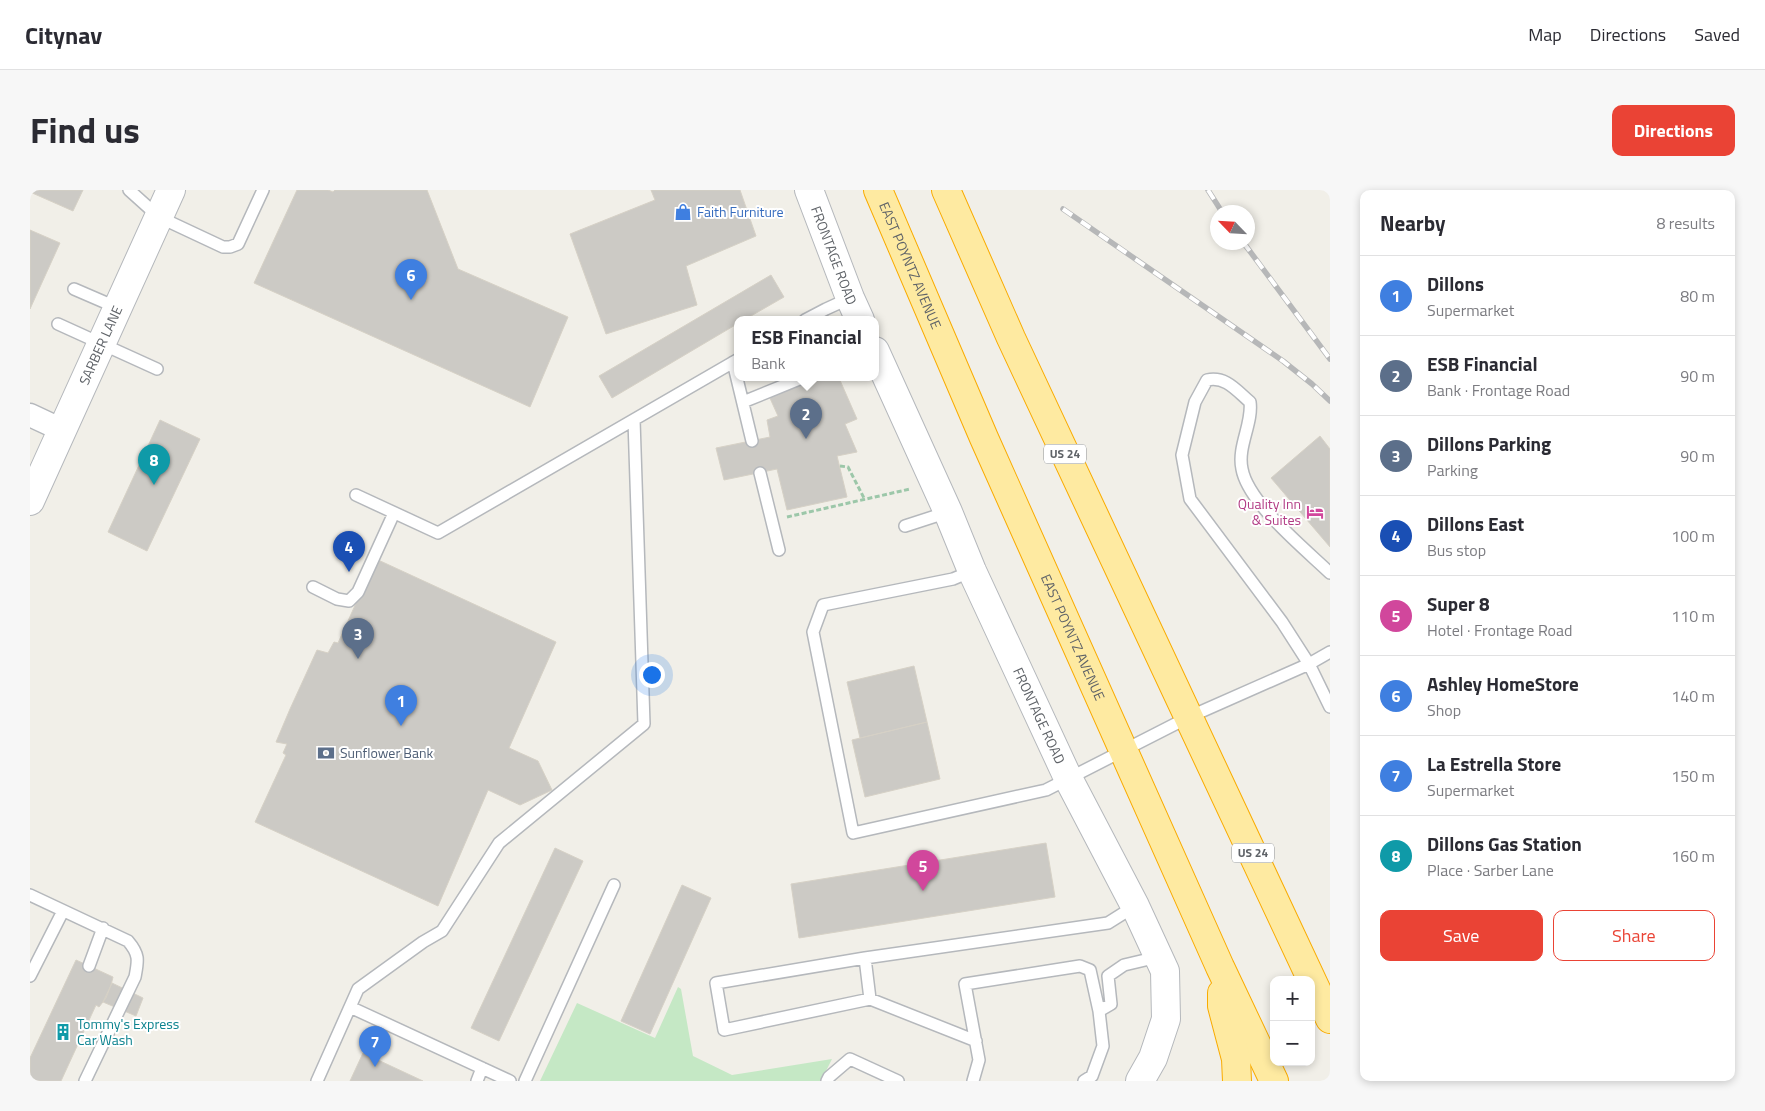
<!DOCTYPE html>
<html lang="en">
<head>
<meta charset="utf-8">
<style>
  :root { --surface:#fff; --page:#f7f7f7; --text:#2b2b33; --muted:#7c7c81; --line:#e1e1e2; --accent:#ea4335 }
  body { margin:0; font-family:"Titillium Web",sans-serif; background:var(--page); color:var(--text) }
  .controls { position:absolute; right:15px; bottom:15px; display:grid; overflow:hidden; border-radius:10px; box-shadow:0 2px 8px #0003 }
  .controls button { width:45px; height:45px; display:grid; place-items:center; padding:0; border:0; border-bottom:1px solid var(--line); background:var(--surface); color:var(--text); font:25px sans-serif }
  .compass { position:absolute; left:1180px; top:15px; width:45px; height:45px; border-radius:50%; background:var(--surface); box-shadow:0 2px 8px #0003; rotate:295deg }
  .you { position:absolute; left:621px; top:484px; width:18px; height:18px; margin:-12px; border:4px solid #fff; border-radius:50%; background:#1a73e8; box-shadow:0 0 0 8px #1a73e833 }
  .badge { display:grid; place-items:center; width:32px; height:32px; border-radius:50%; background:var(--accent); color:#fff; font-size:16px; font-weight:700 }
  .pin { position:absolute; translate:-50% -41px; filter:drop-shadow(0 1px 2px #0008) }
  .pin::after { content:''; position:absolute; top:26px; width:18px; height:15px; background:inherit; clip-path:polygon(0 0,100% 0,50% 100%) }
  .popup { position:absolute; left:704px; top:126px; width:145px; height:65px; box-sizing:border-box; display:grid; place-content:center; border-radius:10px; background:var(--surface); filter:drop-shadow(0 1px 4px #0005); font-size:16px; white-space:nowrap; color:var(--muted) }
  .popup b { font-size:19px; color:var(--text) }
  .popup::after { content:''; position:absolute; left:50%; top:100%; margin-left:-10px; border:10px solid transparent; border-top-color:var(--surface) }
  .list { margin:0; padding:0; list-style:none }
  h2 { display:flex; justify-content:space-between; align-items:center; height:65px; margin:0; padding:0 20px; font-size:21px }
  h2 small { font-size:16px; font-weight:400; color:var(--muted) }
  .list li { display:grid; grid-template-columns:32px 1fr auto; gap:15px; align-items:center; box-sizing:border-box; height:80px; padding:0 20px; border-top:1px solid var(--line) }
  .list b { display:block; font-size:19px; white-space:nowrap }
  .list p { margin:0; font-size:16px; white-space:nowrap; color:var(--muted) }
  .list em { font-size:16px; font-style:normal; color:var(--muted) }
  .actions { display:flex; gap:10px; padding:15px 20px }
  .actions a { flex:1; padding:11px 0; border:1px solid var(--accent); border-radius:10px; text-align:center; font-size:18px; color:var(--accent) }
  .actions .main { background:var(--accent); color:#fff }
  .map { position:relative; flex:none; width:1300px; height:891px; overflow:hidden; border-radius:10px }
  header { display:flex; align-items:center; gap:30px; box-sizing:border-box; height:70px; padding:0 25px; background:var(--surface); border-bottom:1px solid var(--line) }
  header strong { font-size:24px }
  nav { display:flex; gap:28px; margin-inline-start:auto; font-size:18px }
  .intro { display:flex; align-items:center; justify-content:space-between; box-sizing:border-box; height:120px; padding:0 30px }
  h1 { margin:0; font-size:35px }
  .button { padding:12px 22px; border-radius:10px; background:var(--accent); color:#fff; font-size:18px; font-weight:700 }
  main { display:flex; gap:30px; padding:0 30px }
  aside { flex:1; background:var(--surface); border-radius:10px; box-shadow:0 2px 8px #0003 }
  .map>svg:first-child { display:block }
  .green { fill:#c5e8c5 }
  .building { fill:#cccac5; stroke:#d6d1c6 }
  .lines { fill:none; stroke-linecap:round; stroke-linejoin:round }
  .service-casing { stroke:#b5b8bc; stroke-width:14 }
  .minor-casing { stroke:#b5b8bc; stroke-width:25 }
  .tertiary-casing { stroke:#b5b8bc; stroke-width:30 }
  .trunk-casing { stroke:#f9ab00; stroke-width:30 }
  .path { stroke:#9cc7a9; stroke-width:3; stroke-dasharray:5 2.5; stroke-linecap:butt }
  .service { stroke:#fff; stroke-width:11 }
  .minor { stroke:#fff; stroke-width:22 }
  .tertiary { stroke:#fff; stroke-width:28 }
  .trunk { stroke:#feeaa1; stroke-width:28 }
  .rail-casing { stroke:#b6b7b8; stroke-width:5.5 }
  .rail { stroke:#fff; stroke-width:4; stroke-dasharray:11; stroke-linecap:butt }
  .labels { text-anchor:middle; stroke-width:4; stroke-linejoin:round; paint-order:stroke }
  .shield { fill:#fff; stroke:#8f9295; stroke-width:1 }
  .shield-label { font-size:12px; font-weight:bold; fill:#5f6368 }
  .shop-label { font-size:14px; fill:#366cbe; stroke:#fff; text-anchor:start }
  .street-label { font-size:14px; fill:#5f6368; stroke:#fff }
  .hotel-label { font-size:14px; fill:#b23c85; stroke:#fff; text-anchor:end }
  .service-label { font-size:14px; fill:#4e5e75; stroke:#fff; text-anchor:start }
  .culture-label { font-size:14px; fill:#0d838f; stroke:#fff; text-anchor:start }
</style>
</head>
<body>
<header>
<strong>Citynav</strong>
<nav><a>Map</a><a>Directions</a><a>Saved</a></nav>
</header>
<div class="intro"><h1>Find us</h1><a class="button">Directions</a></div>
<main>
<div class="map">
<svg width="1300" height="891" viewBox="0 0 1300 891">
  <rect width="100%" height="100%" fill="#f1efe8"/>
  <!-- green -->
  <path class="green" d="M648,797L651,799L663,866L702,885L802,869L791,891H510L547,813L625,848Z"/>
  <!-- building -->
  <path class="building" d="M0,0H53L43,21L0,2Z
    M267,0H298L303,2L305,0H397L428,79L538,127L500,217L224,93Z
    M621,0H710L726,46L656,76L667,115L576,144L540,44L625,10Z
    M0,40L30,53L0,119Z
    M741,85L754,107L714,130H707V134L582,208L569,186Z
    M781,188H809L827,229L815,234L827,262L807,266L817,307L757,320L747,279L694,290L686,258L740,247L737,230L748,226L739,206Z
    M130,230L170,249L117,361L78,342Z
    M1290,246L1300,259V357L1241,288Z
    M346,369L526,452L479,558L508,571L522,600L490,615L458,600L408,716L225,632L256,565L253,563L257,554L246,552L260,519L287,460L298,463L304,452L308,453Z
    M884,476L897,532L830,548L817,492Z
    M897,532L910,589L835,607L822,550Z
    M1016,653L1025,707L769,748L761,694Z
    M525,658L553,671L469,851L441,838Z
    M652,695L681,708L620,844L591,831Z
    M46,770L83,787L81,795L76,808L69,817L66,815L31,891H0V868Z
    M82,793L113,808L106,826L73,812Z
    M333,863L393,891H320Z"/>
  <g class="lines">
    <!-- service casing -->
    <g class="service-casing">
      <path id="service" d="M99,0L129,27L193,57H200L208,54L233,0
        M44,99L88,118
        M775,130L796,119L820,108
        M28,134L127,179
        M703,172L722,251
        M713,212L772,188
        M730,283L749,360
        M326,305L408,343L707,170
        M875,336L918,322
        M942,381L923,389L793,415L783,442L823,643L1016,600L1159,527L1279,474L1252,432L1160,309L1152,265L1165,212L1177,190C1196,186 1206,200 1220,212C1223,233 1207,257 1212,279C1218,313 1275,359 1300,383
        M283,397L307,409L319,411L328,402L364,323
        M1300,462L1279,474L1300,517
        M0,705L98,751C110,765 108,771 105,787L55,891
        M835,768L840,809L946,851
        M59,776L73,738
        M0,786L33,721
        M840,809L694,840L686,793L835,768L1078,733L1105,716
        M320,817L480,891
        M287,891L328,799L393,752L412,741L469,653L614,534L604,230
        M447,891L452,878
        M495,891L584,695
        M797,891L799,887L820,869L868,891
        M943,891L949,870L935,794L1050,776L1060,780L1069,821
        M1054,891L1062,886L1073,856L1069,821L1081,814L1078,786L1094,775L1128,767"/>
    </g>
    <!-- minor casing -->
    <g class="minor-casing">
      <path id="minor" d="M0,225L32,240"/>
    </g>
    <!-- tertiary casing -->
    <g class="tertiary-casing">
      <g id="tertiary">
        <path id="s1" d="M779,0L820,108L830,130"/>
        <path id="s2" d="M845,161L918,322L942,381L1038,588L1105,716L1135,781L1136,829L1123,868L1110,891"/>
        <path id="s3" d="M0,311L141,0"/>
      </g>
    </g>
    <!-- trunk casing -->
    <g class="trunk-casing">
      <g id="trunk">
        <path id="s4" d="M848,0L954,248L1190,777L1244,891"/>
        <path d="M916,0L981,148L1300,829"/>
        <path d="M1192,803V816L1206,869L1207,891"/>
      </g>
    </g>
    <!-- path -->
    <path class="path" d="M810,276L818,277L835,310
      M757,327L880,299"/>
    <!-- service -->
    <use href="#service" class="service"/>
    <!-- minor -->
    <use href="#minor" class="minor"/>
    <!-- tertiary -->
    <use href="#tertiary" class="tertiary"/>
    <!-- trunk -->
    <use href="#trunk" class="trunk"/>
    <!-- rail casing -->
    <g class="rail-casing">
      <path id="rail" d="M1178,0L1192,22
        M1033,19L1253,171L1282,194L1300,211
        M1213,52L1300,169"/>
    </g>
    <!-- rail -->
    <use href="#rail" class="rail"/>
  </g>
  <!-- icons -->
  <defs>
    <g id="shop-bare" transform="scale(1.35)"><path d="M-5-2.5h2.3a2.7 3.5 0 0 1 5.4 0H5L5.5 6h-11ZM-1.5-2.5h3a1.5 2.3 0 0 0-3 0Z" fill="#3f7fe0" stroke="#fff" stroke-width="2.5" paint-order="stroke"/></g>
    <g id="hotel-bare" transform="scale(1.35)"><path d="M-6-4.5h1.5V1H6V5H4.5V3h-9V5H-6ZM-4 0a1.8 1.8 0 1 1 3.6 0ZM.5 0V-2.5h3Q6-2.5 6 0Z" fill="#d1479c" stroke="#fff" stroke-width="2.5" paint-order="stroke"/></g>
    <g id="bank-bare" transform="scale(1.35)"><path d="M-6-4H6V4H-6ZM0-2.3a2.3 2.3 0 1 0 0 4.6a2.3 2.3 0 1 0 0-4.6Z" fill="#5c6f8a" stroke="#fff" stroke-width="2.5" paint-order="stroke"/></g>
    <g id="building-bare" transform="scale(1.35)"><path d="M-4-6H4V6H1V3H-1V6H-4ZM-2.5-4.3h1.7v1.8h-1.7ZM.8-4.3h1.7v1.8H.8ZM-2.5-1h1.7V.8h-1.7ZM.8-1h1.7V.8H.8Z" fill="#0f9aa8" stroke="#fff" stroke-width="2.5" paint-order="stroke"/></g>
  </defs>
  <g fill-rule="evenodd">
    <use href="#shop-bare" x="653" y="22"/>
    <use href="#hotel-bare" x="1285" y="322"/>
    <use href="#bank-bare" x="296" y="563"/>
    <use href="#building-bare" x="33" y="842"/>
  </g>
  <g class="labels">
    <!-- shield labels -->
    <g class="shield">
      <rect x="1014" y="254.5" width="42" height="19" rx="4"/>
      <rect x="1202" y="653.5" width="42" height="19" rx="4"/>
    </g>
    <g class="shield-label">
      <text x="1035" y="268">US 24</text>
      <text x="1223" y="667">US 24</text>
    </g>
    <!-- shop labels -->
    <g class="shop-label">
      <text x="667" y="27">Faith Furniture</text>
    </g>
    <!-- street labels -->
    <g class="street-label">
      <text dy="5" stroke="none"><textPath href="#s1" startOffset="70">FRONTAGE ROAD</textPath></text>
      <text dy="5" stroke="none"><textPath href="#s4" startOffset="82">EAST POYNTZ AVENUE</textPath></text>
      <text dy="5" stroke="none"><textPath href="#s3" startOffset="171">SARBER LANE</textPath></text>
      <text dy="5" stroke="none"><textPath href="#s4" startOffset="488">EAST POYNTZ AVENUE</textPath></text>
      <text dy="5" stroke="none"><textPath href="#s2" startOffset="400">FRONTAGE ROAD</textPath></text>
    </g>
    <!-- hotel labels -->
    <g class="hotel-label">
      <text x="1271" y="319">Quality Inn<tspan x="1271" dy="16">&amp; Suites</tspan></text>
    </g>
    <!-- service labels -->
    <g class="service-label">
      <text x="310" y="568">Sunflower Bank</text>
    </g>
    <!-- culture labels -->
    <g class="culture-label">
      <text x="47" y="839">Tommy's Express<tspan x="47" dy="16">Car Wash</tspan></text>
    </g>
  </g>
</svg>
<div class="controls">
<button>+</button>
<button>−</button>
</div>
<svg class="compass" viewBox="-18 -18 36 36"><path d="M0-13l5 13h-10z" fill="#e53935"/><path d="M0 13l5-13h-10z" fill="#7c7c81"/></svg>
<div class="you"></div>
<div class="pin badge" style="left:371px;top:536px;background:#3f7fe0">1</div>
<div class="pin badge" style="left:776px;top:249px;background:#5c6f8a">2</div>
<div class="popup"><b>ESB Financial</b>Bank</div>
<div class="pin badge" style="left:328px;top:469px;background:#5c6f8a">3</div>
<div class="pin badge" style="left:319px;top:382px;background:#1a4fb4">4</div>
<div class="pin badge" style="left:893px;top:701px;background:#d1479c">5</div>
<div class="pin badge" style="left:381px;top:110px;background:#3f7fe0">6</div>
<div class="pin badge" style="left:345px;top:877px;background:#3f7fe0">7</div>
<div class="pin badge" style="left:124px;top:295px;background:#0f9aa8">8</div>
</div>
<aside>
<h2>Nearby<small>8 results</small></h2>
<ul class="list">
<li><span class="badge" style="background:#3f7fe0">1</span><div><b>Dillons</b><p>Supermarket</p></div><em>80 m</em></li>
<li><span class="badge" style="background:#5c6f8a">2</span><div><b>ESB Financial</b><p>Bank · Frontage Road</p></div><em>90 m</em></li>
<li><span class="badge" style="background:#5c6f8a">3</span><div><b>Dillons Parking</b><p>Parking</p></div><em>90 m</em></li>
<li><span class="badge" style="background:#1a4fb4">4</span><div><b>Dillons East</b><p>Bus stop</p></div><em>100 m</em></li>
<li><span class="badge" style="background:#d1479c">5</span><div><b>Super 8</b><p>Hotel · Frontage Road</p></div><em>110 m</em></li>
<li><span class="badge" style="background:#3f7fe0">6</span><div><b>Ashley HomeStore</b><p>Shop</p></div><em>140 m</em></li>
<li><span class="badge" style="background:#3f7fe0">7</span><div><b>La Estrella Store</b><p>Supermarket</p></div><em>150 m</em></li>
<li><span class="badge" style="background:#0f9aa8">8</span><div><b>Dillons Gas Station</b><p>Place · Sarber Lane</p></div><em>160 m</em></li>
</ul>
<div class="actions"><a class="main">Save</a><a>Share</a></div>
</aside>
</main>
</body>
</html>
